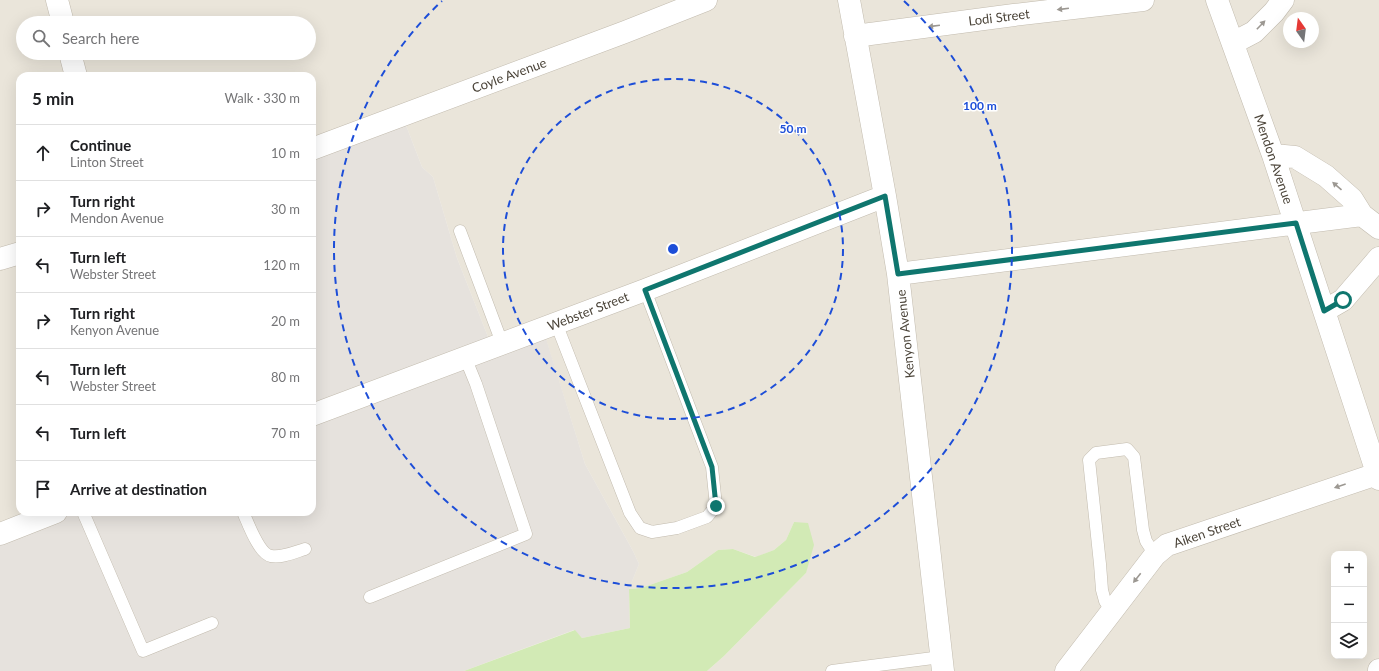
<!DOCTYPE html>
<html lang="en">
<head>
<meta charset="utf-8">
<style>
  :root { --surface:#fff; --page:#f6f6f6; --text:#202124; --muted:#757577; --line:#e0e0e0 }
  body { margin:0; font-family:Lato,sans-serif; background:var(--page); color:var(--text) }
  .controls { position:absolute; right:12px; bottom:12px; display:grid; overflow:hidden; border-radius:8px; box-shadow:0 4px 16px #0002 }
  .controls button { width:36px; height:36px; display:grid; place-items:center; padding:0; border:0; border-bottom:1px solid var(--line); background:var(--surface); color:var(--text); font:20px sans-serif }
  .compass { position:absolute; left:1283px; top:12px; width:36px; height:36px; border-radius:50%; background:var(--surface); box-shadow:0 4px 16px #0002; rotate:346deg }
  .stop { position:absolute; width:12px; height:12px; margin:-9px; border:3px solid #0f766e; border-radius:50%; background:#fff }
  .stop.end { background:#0f766e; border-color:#fff; box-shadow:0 1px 4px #0008 }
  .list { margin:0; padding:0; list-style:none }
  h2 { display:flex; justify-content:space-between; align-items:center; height:52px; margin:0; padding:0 16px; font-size:17px }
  h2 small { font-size:13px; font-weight:400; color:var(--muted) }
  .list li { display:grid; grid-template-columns:26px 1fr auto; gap:12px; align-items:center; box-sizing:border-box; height:56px; padding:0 16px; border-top:1px solid var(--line) }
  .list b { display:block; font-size:15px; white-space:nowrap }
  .list p { margin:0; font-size:13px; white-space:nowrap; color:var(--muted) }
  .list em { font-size:13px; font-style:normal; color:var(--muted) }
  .icon { flex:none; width:22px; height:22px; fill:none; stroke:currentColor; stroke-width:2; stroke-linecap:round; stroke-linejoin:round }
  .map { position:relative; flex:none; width:1379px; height:671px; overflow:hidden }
  .search { position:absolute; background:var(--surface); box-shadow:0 4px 16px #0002; left:16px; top:16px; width:300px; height:44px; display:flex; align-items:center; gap:10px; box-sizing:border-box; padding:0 14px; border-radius:22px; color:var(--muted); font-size:15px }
  .panel { position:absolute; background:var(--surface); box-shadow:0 4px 16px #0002; left:16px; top:72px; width:300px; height:444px; border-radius:12px }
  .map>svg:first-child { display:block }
  .residential { fill:#eae5da; fill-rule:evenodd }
  .industrial { fill:#e6e2dd }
  .green { fill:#d2eab5 }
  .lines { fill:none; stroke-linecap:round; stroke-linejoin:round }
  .service-casing { stroke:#c2bbae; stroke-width:13 }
  .minor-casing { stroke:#c2bbae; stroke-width:23 }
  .service { stroke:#fff; stroke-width:12 }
  .minor { stroke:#fff; stroke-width:22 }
  .oneway { fill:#9c9892 }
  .route { stroke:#0f766e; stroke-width:5 }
  .ring { fill:none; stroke:#1d4ed8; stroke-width:2; stroke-dasharray:7 5 }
  .labels { text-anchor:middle; stroke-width:3; stroke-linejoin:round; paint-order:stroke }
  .street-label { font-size:13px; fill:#4b4439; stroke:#fff }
  .centre { fill:#1d4ed8; stroke:#fff; stroke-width:2 }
  .ring-label { font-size:12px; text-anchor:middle; font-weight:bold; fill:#1d4ed8; stroke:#fff; stroke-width:3; stroke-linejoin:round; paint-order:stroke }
</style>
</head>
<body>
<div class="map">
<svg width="1379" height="671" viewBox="0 0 1379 671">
  <rect width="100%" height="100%" fill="#f6f3ec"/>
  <!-- residential -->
  <path class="residential" d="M0,0H1379V671H707L724,656L806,573L794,522L786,540L774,550L756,557L733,549L718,550L687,572L641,588L629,589L639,564L633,551L585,464L544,333L492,347L457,258L433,177L422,167L404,120L312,154V76H20V512H67L0,537ZM1289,18H1313V42H1289ZM23,23H309V53H23ZM1334,554H1364V656H1334Z"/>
  <!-- industrial -->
  <path class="industrial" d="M404,120L422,167L433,177L457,258L492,347L544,332L585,464L633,551L639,564L629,589L630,628L582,638L574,630L464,671H0V537L67,512H312V154Z"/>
  <!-- green -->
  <path class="green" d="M794,522L808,523L814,545L806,573L724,656L707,671H464L575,630L582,638L630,628L629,589L641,588L687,572L718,550L733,549L755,557L774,550L786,540Z"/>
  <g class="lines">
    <!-- service casing -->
    <g class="service-casing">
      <path id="service" d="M460,231L502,343
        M556,323L630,513L640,528L652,532L677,528L707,517L716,506L712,467L645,290
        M83,512L143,651L212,623
        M243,512C248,523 259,554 271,556C282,558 295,552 305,549
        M370,597L526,534L476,384L465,357
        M1112,611L1105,601L1102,590L1100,564L1089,460L1096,453L1127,449L1134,457L1143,530L1146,541L1155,555
        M832,671L941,657"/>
    </g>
    <!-- minor casing -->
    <g class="minor-casing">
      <path id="minor" d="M57,0L63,23
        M849,0L885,196L898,274L943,671
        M1217,0L1273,155L1379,479
        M855,36L1014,15L1143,0
        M1233,43L1254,32L1274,12L1283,0
        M70,53L76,76
        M312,149L625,32L706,0
        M1273,155L1295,157L1326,176L1352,199L1362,215L1379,228
        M0,259L20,253
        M898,274L1362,215
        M1324,311L1343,300L1379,258
        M312,415L645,290L885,196
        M0,534L56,512
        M1066,671L1155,555L1167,545L1377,474
        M1379,671V670"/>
    </g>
    <!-- service -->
    <use href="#service" class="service"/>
    <!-- minor -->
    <use href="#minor" class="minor"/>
  </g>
  <!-- one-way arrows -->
  <defs><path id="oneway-solid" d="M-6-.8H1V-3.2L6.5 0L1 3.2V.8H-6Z"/></defs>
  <g class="oneway">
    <use href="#oneway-solid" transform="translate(1063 9) rotate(173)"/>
    <use href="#oneway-solid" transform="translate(1261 25) rotate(-46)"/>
    <use href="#oneway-solid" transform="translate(934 26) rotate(173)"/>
    <use href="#oneway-solid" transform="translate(1337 186) rotate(-139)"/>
    <use href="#oneway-solid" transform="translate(1340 486) rotate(161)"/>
    <use href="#oneway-solid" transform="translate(1137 578) rotate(128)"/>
  </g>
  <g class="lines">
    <!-- route -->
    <path class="route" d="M716,506L712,467L645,290L885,196L898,274L1296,223L1324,311L1343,300"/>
  </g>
  <!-- distance rings -->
  <g class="ring">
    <circle cx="673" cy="249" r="170"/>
    <path d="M904 1A339 339 0 1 1 442 1"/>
  </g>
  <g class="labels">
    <!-- street labels -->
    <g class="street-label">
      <text transform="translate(999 17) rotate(-7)" y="5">Lodi Street</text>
      <text transform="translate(509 75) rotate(-20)" y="5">Coyle Avenue</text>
      <text transform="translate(1274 159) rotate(71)" y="5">Mendon Avenue</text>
      <text transform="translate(588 311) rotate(-21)" y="5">Webster Street</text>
      <text transform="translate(905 334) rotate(-96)" y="5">Kenyon Avenue</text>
      <text transform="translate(1207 532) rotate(-19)" y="5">Aiken Street</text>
    </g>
  </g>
  <circle cx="673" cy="249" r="6" class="centre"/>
  <g class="ring-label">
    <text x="980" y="110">100 m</text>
    <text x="793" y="133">50 m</text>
  </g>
</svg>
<div class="controls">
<button>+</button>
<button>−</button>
<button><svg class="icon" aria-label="layers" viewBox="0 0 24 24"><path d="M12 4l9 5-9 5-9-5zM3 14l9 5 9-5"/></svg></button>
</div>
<svg class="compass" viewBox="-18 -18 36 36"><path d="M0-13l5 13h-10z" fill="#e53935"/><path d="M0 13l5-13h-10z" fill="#757577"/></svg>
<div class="stop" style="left:1343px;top:300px"></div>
<div class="stop end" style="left:716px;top:506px"></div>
<div class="search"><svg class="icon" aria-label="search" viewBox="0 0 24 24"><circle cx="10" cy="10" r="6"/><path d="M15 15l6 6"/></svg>Search here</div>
<section class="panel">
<h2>5 min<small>Walk · 330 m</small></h2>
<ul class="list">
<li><svg class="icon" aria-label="ahead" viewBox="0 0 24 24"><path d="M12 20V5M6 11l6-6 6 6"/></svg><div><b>Continue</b><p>Linton Street</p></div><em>10 m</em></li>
<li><svg class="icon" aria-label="right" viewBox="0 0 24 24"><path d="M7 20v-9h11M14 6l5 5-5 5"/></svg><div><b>Turn right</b><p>Mendon Avenue</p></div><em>30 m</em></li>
<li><svg class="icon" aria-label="left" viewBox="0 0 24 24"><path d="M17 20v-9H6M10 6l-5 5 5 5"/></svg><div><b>Turn left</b><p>Webster Street</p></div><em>120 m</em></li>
<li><svg class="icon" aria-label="right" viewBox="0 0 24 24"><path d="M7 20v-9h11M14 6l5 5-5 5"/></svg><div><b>Turn right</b><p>Kenyon Avenue</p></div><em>20 m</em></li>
<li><svg class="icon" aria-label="left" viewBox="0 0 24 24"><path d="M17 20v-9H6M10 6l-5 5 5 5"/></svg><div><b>Turn left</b><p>Webster Street</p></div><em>80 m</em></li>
<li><svg class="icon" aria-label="left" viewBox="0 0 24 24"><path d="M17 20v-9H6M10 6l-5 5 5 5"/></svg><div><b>Turn left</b></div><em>70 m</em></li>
<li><svg class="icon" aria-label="arrive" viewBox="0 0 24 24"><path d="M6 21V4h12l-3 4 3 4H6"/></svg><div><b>Arrive at destination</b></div></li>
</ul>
</section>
</div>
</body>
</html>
